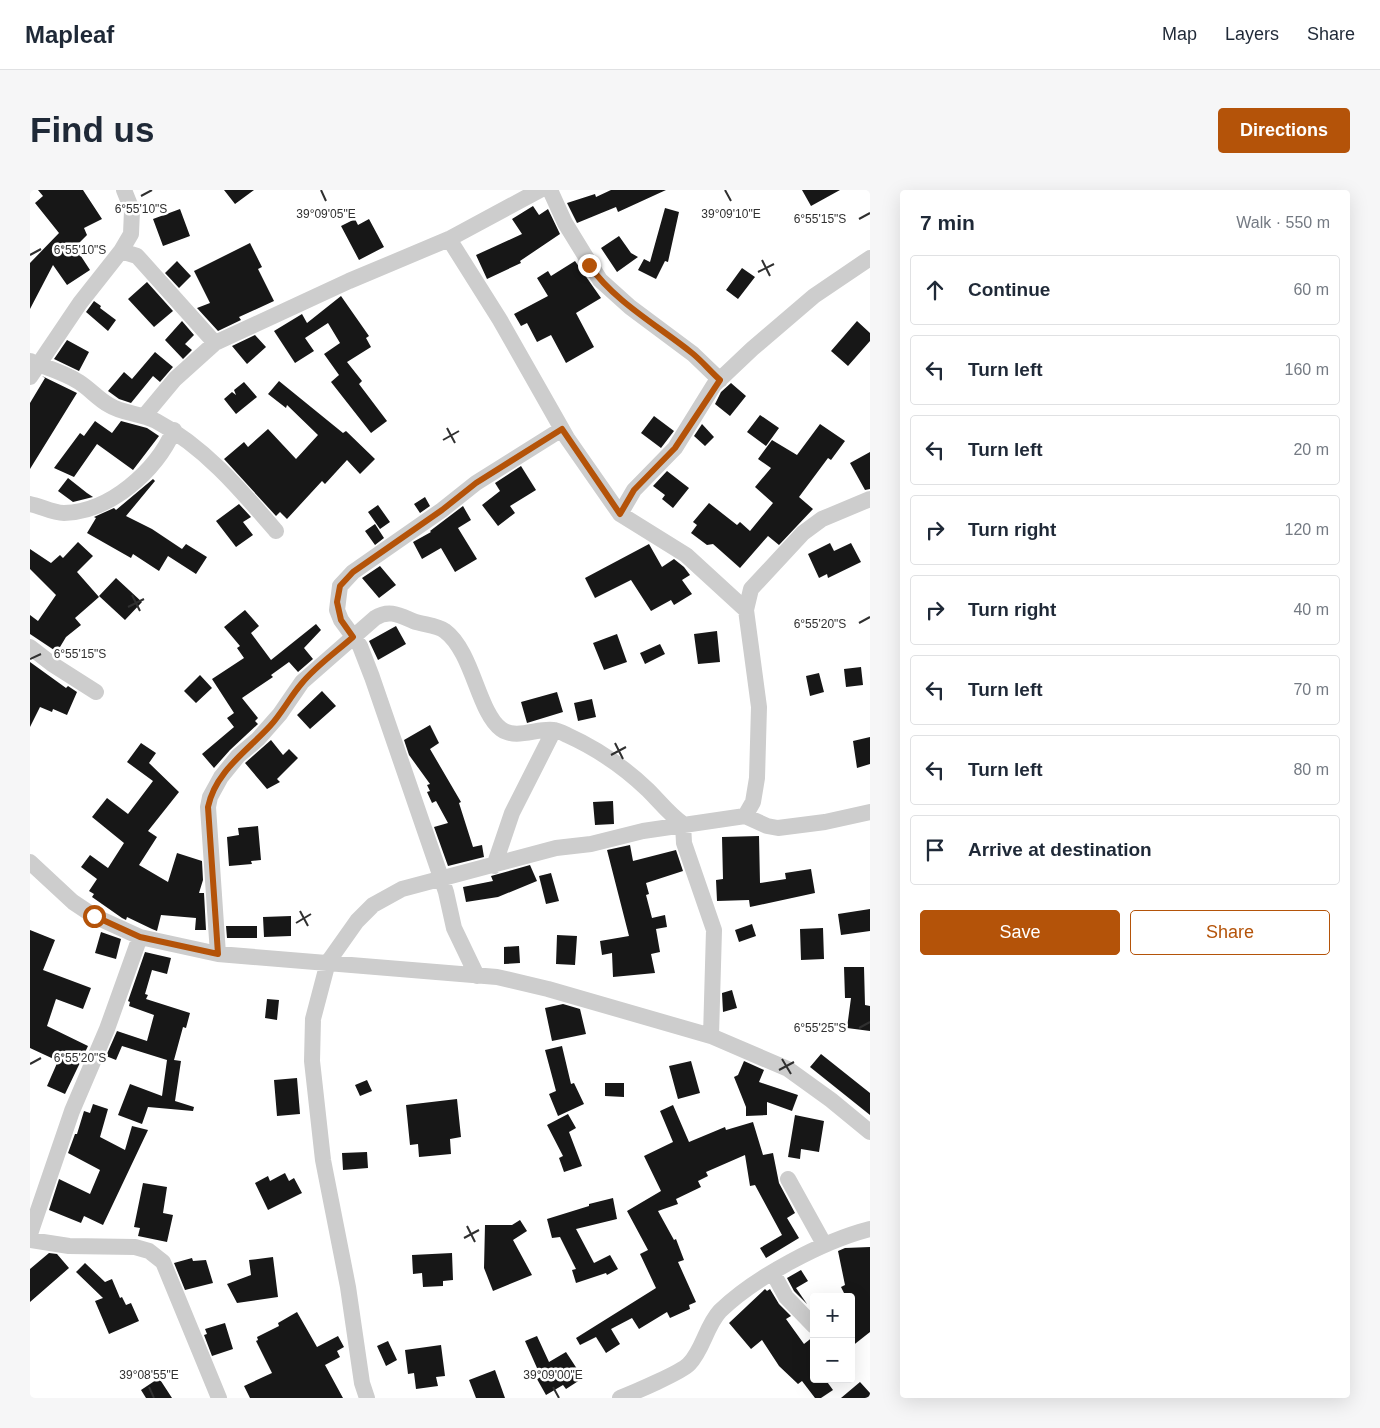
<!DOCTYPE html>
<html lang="en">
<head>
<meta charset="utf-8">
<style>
  :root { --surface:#fff; --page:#f6f6f7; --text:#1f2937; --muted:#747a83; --line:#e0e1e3; --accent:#b45309 }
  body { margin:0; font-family:Arial,sans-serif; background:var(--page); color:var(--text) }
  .controls { position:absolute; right:15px; bottom:15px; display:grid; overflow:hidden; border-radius:5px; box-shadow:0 5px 20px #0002 }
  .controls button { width:45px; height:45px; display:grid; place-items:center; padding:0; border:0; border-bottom:1px solid var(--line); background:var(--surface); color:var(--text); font:25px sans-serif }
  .stop { position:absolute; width:15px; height:15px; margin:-11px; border:4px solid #b45309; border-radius:50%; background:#fff }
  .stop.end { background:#b45309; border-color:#fff; box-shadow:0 1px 5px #0008 }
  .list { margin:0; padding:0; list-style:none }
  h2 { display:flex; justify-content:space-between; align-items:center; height:65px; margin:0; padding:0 20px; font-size:21px }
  h2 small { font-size:16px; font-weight:400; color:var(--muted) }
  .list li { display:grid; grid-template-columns:32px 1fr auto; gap:15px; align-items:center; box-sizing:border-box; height:70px; margin:0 10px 10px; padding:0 10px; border:1px solid var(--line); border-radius:5px }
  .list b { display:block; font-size:19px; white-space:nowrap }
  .list em { font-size:16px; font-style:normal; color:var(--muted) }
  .actions { display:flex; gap:10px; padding:15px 20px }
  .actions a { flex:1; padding:11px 0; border:1px solid var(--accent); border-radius:5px; text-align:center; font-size:18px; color:var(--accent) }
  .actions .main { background:var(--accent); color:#fff }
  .icon { flex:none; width:28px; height:28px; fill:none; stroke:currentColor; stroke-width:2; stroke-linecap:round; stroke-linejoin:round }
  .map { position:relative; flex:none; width:840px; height:1208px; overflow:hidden; border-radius:5px }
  header { display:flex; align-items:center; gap:30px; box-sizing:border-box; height:70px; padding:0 25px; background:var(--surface); border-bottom:1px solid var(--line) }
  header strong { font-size:24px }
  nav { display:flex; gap:28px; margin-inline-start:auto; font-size:18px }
  .intro { display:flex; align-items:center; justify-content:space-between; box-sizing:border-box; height:120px; padding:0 30px }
  h1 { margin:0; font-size:35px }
  .button { padding:12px 22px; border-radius:5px; background:var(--accent); color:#fff; font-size:18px; font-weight:700 }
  main { display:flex; gap:30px; padding:0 30px }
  aside { flex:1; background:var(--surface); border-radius:5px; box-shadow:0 5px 20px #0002 }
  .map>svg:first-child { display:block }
  .building { fill:#171717 }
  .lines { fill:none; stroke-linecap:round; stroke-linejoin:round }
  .minor { stroke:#cdcdcd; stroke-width:16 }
  .route { stroke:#b45309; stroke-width:6 }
  .ticks { fill:none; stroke:#303030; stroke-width:2 }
  .ticks-label { font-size:12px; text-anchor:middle; fill:#303030; stroke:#fff; stroke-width:5; stroke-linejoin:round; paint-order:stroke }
</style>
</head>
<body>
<header>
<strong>Mapleaf</strong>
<nav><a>Map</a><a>Layers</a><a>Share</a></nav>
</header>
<div class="intro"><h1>Find us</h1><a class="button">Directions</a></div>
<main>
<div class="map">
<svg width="840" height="1208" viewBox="0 0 840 1208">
  <rect width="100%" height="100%" fill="#fff"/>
  <!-- building -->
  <path class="building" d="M8,0H53L72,29L54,38L57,45L45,57L60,80L37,95L23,75L0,119V73L29,43L5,13L13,6Z
    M194,0H224L205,14Z
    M581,0H636L588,22L586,17L547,33L537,13L565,4L566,7Z
    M772,0H810L781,16Z
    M503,16L509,25L518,19L530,44L490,71L491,73L457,89L446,65L492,44L482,29Z
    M635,18L649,22L638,72L635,71L626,89L608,80L614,69L620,72Z
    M150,19L160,46L133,56L123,29Z
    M325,29L328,35L339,29L354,57L329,70L311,36Z
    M589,46L601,63L608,67L587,82L571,58Z
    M220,53L232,77L228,79L244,111L209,127L211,130L188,141L167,118L180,113L164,81Z
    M147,71L161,86L149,98L135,83Z
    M545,71L571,108L546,123L564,157L536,173L521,145L507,152L497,133L491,136L484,124L518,106L507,88L518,81L521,86Z
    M712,78L725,87L708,109L696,100Z
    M117,92L143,121L124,137L98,109Z
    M311,106L339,146L336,148L341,157L317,172L332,191L329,194L357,231L341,243L301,192L309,185L294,164L310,153L298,133L275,148L284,161L265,173L244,141L272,124L277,133Z
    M64,111L71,116L70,118L86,130L78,141L56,122Z
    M152,131L164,145L155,154L162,160L153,169L135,150Z
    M827,131L840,143V151L818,176L801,161Z
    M225,145L236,157L217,174L202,156Z
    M37,150L59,162L49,181L24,169Z
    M125,162L143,177L130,192L123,186L101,213L89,209L78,201L94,182L102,189Z
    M12,186L47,203L0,279V213L15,188Z
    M249,191L313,243L316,241L345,269L330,284L317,270L295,294L292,291L257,329L250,322L246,326L194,269L214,252L218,257L238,239L266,269L288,245L257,215L256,218L238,204Z
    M214,192L227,207L206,224L194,209L202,202L206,205L204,200Z
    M701,193L716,206L700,226L685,214L691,202Z
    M730,225L749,238L736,256L717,242Z
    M624,226L644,241L631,258L611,243Z
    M65,231L82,243L91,231L117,238L129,246L103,280L67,254L44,287L24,278L50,243L54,246Z
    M672,234L684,247L675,256L664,246Z
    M790,234L815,251L801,270L798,268L769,307L783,319L749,355L738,346L710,378L683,354L677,355L661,343L667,335L663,332L679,313L707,335L710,332L720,341L743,313L725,297L741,278L728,269L742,250L767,265Z
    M840,262V299L835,300L820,273Z
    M491,276L506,300L480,316L485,323L468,336L452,315L470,301L465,293Z
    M637,281L659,298L643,318L632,309L635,305L623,296Z
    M38,288L57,303L63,307L43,312L28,301Z
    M123,289L125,291L96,326L122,339L152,359L156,354L177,367L166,384L138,366L129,381L103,364L101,368L57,343L66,328L64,327L84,318L86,320Z
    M395,307L400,316L390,323L384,314Z
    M209,314L221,327L213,332L223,345L206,357L186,331Z
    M348,315L360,332L350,339L338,322Z
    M433,316L441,330L428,338L447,369L425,382L411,358L392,369L383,352L401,342L400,341Z
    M345,334L354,348L345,355L335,341Z
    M48,352L63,366L47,382L69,407L45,428L51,435L36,447L27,462L0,444V425L8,431L26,405L0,379V359L21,373L30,365L33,368Z
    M800,353L804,361L821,353L831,372L798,388L797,384L789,388L778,364Z
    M619,354L632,377L644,369L654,377L660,385L652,390L662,404L644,415L641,410L621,421L601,390L565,408L555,388Z
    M350,376L366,395L349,408L332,388Z
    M86,388L112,412L95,430L69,406Z
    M215,420L229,436L221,443L241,470L286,434L291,440L274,458L283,469L268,482L259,472L241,485L243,487L212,508L228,528L225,531L228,534L200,560L184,578L172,564L204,537L197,528L204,523L182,489L214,468L207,458L210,456L194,437Z
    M366,436L376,454L348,470L339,451Z
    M687,441L690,472L668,474L664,444Z
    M587,444L597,472L574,480L563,453Z
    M630,454L635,464L615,474L610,463Z
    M0,472L36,498L38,496L47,502L37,525L23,519L22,522L10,517L0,537Z
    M831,477L833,495L816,497L814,479Z
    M789,483L794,502L780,506L776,486Z
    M170,485L182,498L166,513L154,501Z
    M292,501L306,516L280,539L267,525Z
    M527,502L533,522L497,533L491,512Z
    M562,509L566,527L548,531L544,513Z
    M400,535L409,553L400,559L431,612L429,613L443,657L452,655L454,667L418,676L404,637L418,633L406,611L402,613L397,602L400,601L397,595L400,594L379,565L374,550Z
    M840,547V574L827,578L823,551Z
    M241,550L253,565L259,559L268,568L247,589L250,592L237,599L215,573Z
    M111,553L126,563L119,573L149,602L118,641L127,647L109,675L138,692L147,663L172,671L173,690L169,703H174L176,740H165L166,728L131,725L127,741L122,739L97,727L96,730L92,728L62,707L64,704L59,701L67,689L51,677L60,665L78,678L94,653L62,627L77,608L98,624L123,591L97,572Z
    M583,611L584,634L565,635L563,612Z
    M228,636L231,670L221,671L222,674L199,676L197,647L209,645L208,638Z
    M729,646L730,693L756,689L755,683L781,679L785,703L720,717L719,710L687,711L686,690L693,689L692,647Z
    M600,655L603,671L646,660L653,681L616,693L619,704L616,705L622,728L635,725L637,737L626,739L630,762L621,764L625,783L583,787L582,763L572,765L570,751L599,746L577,660Z
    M500,675L507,691L468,707L436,712L433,697L463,691L461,686Z
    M521,683L529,711L516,714L509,686Z
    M840,719V741L811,745L808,724Z
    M261,726V746L234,747L233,727Z
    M722,734L726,746L709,752L705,740Z
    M196,736H227V748H197Z
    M793,738L794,769L771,770L770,739Z
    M0,740L25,750L13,780L61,798L53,819L26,809L17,836L58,856L35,904L17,896L28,871L0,858Z
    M71,742L91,749L86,769L65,763Z
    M527,745L547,746L545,775L526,774Z
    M489,756L490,773L474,774V757Z
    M115,762L141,768L137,784L122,780L115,804L118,805L116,809L160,823L156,838L153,837L144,870L151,871L145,911L164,917L163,921L118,917L112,934L88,925L100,894L132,906L137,870L92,856L86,870L76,866L87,841L117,851L124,825L99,816L100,812L98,811Z
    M814,777H834L835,815L840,816V841L817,838L821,808H815Z
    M702,800L707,818L693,822L692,803Z
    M237,809L249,810L247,830L235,828Z
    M533,814L550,819L556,844L522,851L515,818Z
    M532,856L541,894L544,893L554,914L528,926L519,904L526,901L515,860Z
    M791,864L840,903V925L780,877Z
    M661,871L670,903L648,909L639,876Z
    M714,871L734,880L729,892L768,905L762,921L737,912V925L716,926V917L704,887L708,885Z
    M267,888L270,924L247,926L244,890Z
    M337,890L342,901L330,906L325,895Z
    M575,893H594V907L575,906Z
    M427,909L431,947L420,949L421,964L389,967L388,954L380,955L376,915Z
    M63,914L78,919L70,947L95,960L102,936L118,940L73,1035L54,1026L51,1033L19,1020L29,989L60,1004L70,980L38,963L45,944H47L54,921L60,923Z
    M643,915L659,952L695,937L696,940L723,932L733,965L743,963L749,993L765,1023L757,1028L769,1048L736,1068L730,1058L752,1045L725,995L720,996L715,965L676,982L678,986L668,991L671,997L646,1009L648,1014L628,1021L644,1050L646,1049L654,1070L648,1072L666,1112L659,1115L660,1119L640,1128L637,1122L609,1139L602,1128L581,1139L590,1154L576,1163L566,1147L550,1155L546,1148L626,1098L610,1064L618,1060L597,1021L631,1001L614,966L643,952L630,921Z
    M538,924L546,938L539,942L552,976L534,982L529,968L533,966L517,935Z
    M765,925L794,931L789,962L771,959L770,969L758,967Z
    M337,962L338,978L313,980L312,963Z
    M255,983L259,991L264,988L272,1003L238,1020L225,993L238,986L240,991Z
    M113,993L137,997L133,1023L143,1025L137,1052L108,1046L110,1038L104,1037Z
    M583,1008L587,1029L546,1039L564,1073L580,1065L588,1079L577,1085L576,1083L546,1093L542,1080L546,1079L530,1047L522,1048L517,1029L559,1016V1014Z
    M490,1030L497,1041L483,1050L502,1085L463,1101L454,1078L455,1035H482Z
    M840,1057V1142L821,1157V1107H816L811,1097L815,1095L808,1061L815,1058Z
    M19,1063L27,1064L39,1078L0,1112V1079Z
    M422,1063L423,1090L413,1091V1096L393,1097L392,1083L383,1084L382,1065Z
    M243,1067L248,1107L207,1113L197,1094L221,1085L219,1070Z
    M162,1068L163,1071L176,1070L183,1093L155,1100L144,1073Z
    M55,1073L75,1092L82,1089L90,1108L92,1107L96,1115L101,1113L109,1131L79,1144L65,1111L73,1108L46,1082Z
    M771,1080L778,1091L766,1098L777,1114L764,1101L757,1088Z
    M735,1099L737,1101L740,1099L749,1114L761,1126L756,1129L774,1154L784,1146V1187L782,1189H795L803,1200L791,1208H785L772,1191L768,1194L749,1176L732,1150L721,1159L699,1133Z
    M267,1122L287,1157L308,1146L314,1157L307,1161L310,1167L295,1175L313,1208H220L214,1196L242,1183L226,1151L228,1150L227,1147L249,1136L248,1133Z
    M195,1133L203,1159L182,1166L174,1145L177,1144L175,1139Z
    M507,1146L519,1172L536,1162L553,1188L536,1199L533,1195L516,1205L507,1189L511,1187L495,1151Z
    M358,1151L367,1170L356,1176L347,1156Z
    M411,1155L415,1186L406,1187L408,1196L386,1199L384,1183L378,1184L375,1160Z
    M465,1180L475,1208H446L439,1190Z
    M129,1188L142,1208H116L111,1200Z
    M830,1192L840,1203V1208H811Z"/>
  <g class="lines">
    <!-- minor -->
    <path class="minor" d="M520,0L535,33L570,90L600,117L663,164L690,190
      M419,49L470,130L537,248L590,324L656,365L716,420
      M91,61L107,66L185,153
      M0,171C17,178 33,182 49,192C60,199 68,209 79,215C93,224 111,223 126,231C175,257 211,300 246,341
      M0,187L50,113L91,61L101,44L102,20L94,0
      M115,225L145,189L185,153L319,91L419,49L510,0
      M0,314C11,316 22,323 34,323C80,322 126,281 144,240
      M590,324L604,300L645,258L684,195L722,159L784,106L840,68
      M0,457L22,474L66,502
      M715,626L723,612L727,588L729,517L716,420L721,399L773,343L792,329L840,309
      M0,672L43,712L64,726L110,747L188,764L467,787L518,799L681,846L758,879L801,910L840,942
      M464,676L482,623L524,540
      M188,764L178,617L180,607L191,587L208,566L228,549L250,524L272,492L345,428C359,419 369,425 383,431C394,435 407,435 415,441C443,462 448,522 471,539C486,550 507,538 523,540C527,540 533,543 537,545C568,559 594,577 618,600C630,612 639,624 653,634L654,653L684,740L681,846
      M447,786L424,738L416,702L342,487L330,456L311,430L307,420L310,396L323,382L412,320L446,293L532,239
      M758,989L794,1054
      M0,1044L42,921L77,839L110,747
      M0,1050L39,1056L105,1057L119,1061L133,1072L189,1208
      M743,1083L756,1107L784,1136
      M337,1208L332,1193L318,1097L293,970L282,871L283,829L298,772L327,731L343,715L372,699L526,658L561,654L613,641L715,626L737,636L748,638L795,632L840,622
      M590,1208C603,1203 652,1182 659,1174C673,1160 676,1136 690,1121C725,1087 793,1051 840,1039"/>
  </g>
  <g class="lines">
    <!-- route -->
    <path class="route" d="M64,726L110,747L188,764L178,617C185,582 217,561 240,536C252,523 260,507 272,493C286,476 306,462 323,447L311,430L307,412L310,396L323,382L412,320L446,293L532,239L590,324L604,300L645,258L690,190C680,181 672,171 662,163C627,135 585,112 559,75"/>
  </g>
  <!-- ticks -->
  <path class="ticks" d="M291,0L296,11M695,0L701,11M111,6L122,0M829,29L840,23M0,65L11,59M732,70L740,86M728,82L744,74M417,238L425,253M413,250L429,241M102,405L110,421M98,417L114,409M829,433L840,427M0,469L11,464M585,553L593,569M581,565L596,557M270,721L278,736M266,733L281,724M829,838L840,832M752,869L761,884M0,874L11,868M749,880L764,872M437,1036L445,1052M434,1048L449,1040M119,1197L124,1208M523,1197L529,1208"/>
  <g class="ticks-label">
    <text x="111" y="23">6°55'10"S</text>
    <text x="296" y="28">39°09'05"E</text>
    <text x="701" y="28">39°09'10"E</text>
    <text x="790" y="33">6°55'15"S</text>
    <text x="50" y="64">6°55'10"S</text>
    <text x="790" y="438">6°55'20"S</text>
    <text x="50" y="468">6°55'15"S</text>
    <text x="790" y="842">6°55'25"S</text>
    <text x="50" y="872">6°55'20"S</text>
    <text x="119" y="1189">39°08'55"E</text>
    <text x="523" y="1189">39°09'00"E</text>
  </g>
</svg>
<div class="controls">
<button>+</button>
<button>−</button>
</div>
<div class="stop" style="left:64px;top:726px"></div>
<div class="stop end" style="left:559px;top:75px"></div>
</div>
<aside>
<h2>7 min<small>Walk · 550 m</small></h2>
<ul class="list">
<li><svg class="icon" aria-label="ahead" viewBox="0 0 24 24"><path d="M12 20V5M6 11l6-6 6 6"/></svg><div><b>Continue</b></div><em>60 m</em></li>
<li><svg class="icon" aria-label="left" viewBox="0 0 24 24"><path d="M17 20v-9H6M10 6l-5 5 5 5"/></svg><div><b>Turn left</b></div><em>160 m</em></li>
<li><svg class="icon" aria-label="left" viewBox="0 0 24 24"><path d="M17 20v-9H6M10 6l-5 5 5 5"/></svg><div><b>Turn left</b></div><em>20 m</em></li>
<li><svg class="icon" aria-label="right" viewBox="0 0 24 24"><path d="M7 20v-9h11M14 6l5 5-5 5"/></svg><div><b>Turn right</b></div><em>120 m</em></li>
<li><svg class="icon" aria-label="right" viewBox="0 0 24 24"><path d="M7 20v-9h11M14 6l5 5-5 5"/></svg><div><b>Turn right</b></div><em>40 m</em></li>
<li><svg class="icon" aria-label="left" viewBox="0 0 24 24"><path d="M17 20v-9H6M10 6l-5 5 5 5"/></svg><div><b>Turn left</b></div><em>70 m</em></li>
<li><svg class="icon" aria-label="left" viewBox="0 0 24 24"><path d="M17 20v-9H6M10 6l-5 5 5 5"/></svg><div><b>Turn left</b></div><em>80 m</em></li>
<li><svg class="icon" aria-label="arrive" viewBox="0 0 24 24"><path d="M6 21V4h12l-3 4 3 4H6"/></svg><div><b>Arrive at destination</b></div></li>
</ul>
<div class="actions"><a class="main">Save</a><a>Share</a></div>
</aside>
</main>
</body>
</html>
